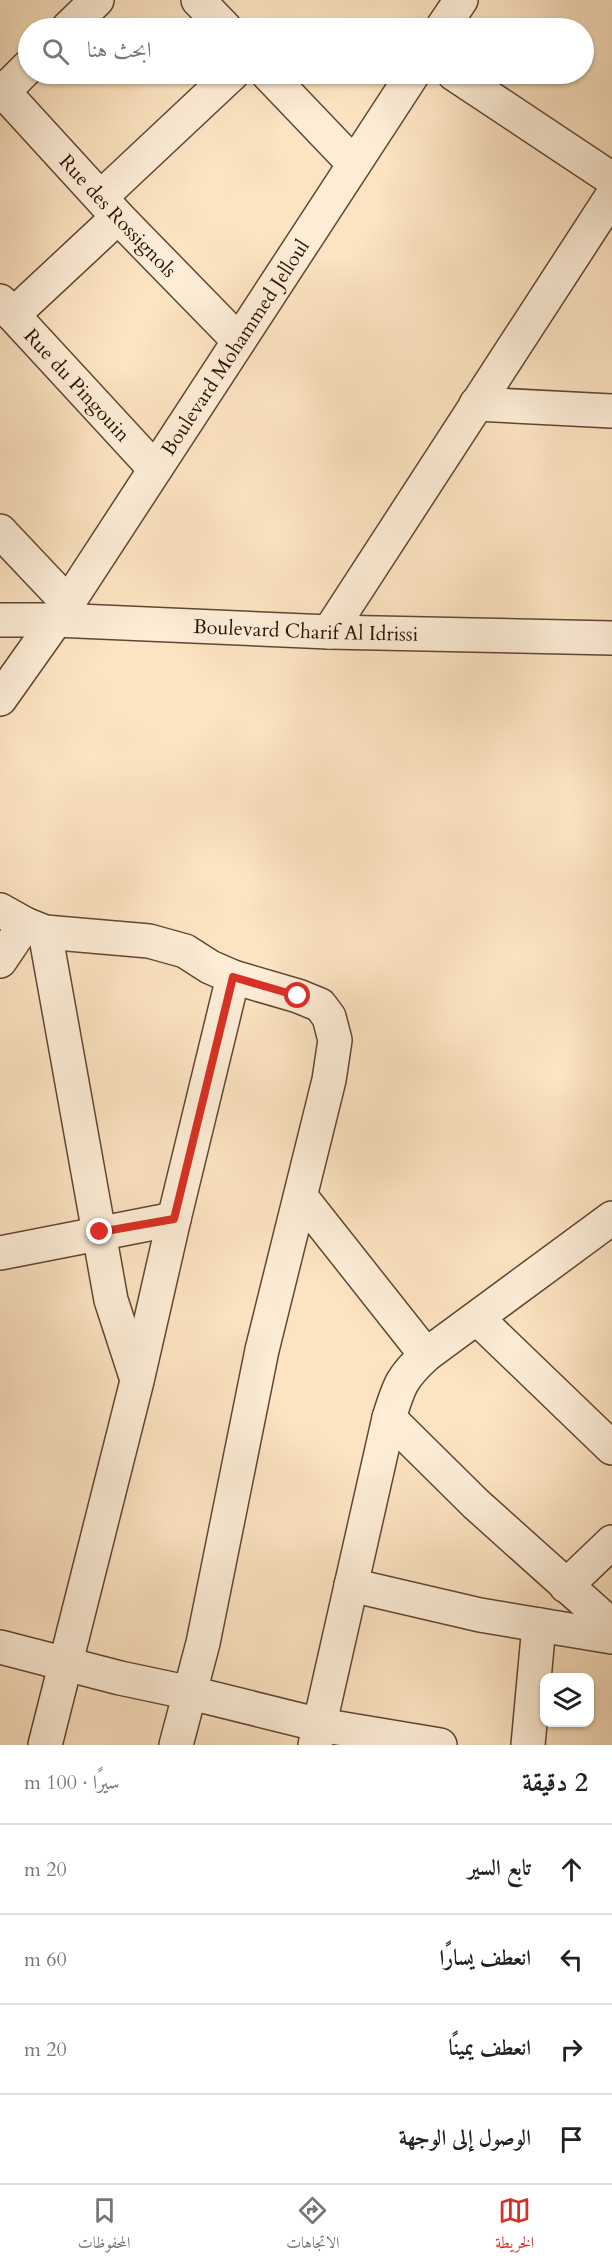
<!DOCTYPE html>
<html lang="ar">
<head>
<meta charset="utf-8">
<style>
  :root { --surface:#fff; --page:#f6f6f6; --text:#222; --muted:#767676; --line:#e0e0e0; --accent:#d93025 }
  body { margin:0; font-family:Cardo,Amiri,serif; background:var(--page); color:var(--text); direction:rtl }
  .controls { position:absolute; right:18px; bottom:18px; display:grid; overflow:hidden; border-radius:12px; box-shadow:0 2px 4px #0004 }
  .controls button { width:54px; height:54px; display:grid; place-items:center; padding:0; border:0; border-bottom:2px solid var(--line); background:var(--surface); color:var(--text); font:30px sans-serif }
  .stop { position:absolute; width:18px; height:18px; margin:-14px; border:4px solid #d93025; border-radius:50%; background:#fff }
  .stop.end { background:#d93025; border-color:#fff; box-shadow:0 2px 6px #0008 }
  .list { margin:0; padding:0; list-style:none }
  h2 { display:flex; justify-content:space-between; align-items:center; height:78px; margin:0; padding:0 24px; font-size:26px }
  h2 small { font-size:20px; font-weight:400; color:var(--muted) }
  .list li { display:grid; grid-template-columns:39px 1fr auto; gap:18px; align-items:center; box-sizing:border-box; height:90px; padding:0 24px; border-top:2px solid var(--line) }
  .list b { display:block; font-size:22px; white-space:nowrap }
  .list em { font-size:20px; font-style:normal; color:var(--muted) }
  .icon { flex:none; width:33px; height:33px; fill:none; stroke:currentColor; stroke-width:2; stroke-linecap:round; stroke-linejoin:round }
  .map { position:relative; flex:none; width:612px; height:1745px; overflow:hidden; direction:ltr }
  .search { position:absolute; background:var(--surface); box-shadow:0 2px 4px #0004; left:18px; right:18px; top:18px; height:66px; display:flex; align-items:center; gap:15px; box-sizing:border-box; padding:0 21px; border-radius:33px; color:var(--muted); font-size:22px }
  .sheet { height:438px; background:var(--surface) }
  nav { display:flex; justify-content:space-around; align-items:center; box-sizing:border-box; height:84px; border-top:2px solid var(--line); background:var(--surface); font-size:16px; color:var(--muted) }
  nav a { display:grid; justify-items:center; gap:3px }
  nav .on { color:var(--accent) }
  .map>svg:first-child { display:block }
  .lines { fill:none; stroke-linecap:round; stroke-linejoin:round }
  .minor-casing { stroke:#624533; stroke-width:36 }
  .minor { stroke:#fdedd7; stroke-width:33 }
  .route { stroke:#d93025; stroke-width:8 }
  .labels { text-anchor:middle; stroke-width:6; stroke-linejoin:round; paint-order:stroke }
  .street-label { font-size:20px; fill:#2e1004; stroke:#fdedd7 }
</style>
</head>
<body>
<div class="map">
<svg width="612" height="1745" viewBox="0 0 612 1745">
  <rect width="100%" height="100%" fill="#fce3c1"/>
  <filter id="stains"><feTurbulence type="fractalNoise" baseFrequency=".00333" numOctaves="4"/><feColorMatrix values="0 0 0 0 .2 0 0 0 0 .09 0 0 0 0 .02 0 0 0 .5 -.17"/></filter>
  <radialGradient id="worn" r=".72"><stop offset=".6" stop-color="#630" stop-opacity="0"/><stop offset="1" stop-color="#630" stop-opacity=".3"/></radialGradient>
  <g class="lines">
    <!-- minor casing -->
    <g class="minor-casing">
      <g id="minor">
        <path d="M198,0L225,28"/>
        <path d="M68,28L97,0"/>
        <path d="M442,28L461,0"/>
        <path d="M268,74L354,164"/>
        <path d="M454,74L612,179"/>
        <path id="s1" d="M0,88L118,217L238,340"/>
        <path d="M3,92L28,67"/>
        <path d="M101,197L232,74"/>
        <path id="s2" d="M0,301L155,469"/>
        <path d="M13,315L118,217"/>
        <path d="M476,404L612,411"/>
        <path d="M0,531L68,603"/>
        <path id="s3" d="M0,620H55L329,632L612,638"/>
        <path d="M329,632L612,196"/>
        <path id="s4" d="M0,699L68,603L413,74"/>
        <path d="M0,910L25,924L45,932L149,941L185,951L210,967L233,977L298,996L320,1005L329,1017L335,1040L329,1080L262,1350L203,1643L176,1745"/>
        <path d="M45,932L111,1300L137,1380"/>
        <path d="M0,961L25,924"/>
        <path d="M301,1197L426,1355"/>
        <path d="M0,1253L174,1219"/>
        <path d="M478,1319L612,1448"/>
        <path d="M389,1418L476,1504L612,1626"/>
        <path d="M351,1585L480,1615L612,1637"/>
        <path d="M566,1586L612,1542"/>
        <path d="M0,1647L120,1678L191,1693L320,1725L440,1745"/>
        <path d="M45,1745L137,1381L174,1219L233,977"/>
        <path d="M315,1745L389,1418C399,1386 401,1378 426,1355L612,1218"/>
        <path d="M528,1745L539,1625"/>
      </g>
    </g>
    <!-- minor -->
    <use href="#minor" class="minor"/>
  </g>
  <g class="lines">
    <!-- route -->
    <path class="route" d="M100,1232L174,1219L233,977L298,996"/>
  </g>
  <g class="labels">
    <!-- street labels -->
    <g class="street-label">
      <text dy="7" stroke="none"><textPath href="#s1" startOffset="174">Rue des Rossignols</textPath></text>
      <text dy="7" stroke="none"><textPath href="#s4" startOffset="423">Boulevard Mohammed Jelloul</textPath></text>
      <text dy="7" stroke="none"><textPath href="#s2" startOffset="114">Rue du Pingouin</textPath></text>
      <text dy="7" stroke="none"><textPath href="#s3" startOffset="306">Boulevard Charif Al Idrissi</textPath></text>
    </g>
  </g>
  <rect width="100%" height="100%" filter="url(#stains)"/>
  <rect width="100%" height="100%" fill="url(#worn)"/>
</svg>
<div class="controls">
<button><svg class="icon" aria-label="layers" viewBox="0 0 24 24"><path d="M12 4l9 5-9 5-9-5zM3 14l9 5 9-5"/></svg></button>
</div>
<div class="stop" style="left:298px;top:996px"></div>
<div class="stop end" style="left:100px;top:1232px"></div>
<div class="search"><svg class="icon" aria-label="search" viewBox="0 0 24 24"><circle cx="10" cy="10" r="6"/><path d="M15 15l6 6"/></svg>ابحث هنا</div>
</div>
<section class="sheet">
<h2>2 دقيقة<small>سيرًا · 100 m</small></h2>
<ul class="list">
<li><svg class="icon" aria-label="ahead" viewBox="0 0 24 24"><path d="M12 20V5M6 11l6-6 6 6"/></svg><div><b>تابع السير</b></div><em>20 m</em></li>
<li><svg class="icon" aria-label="left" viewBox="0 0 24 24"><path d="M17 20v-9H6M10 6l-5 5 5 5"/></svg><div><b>انعطف يسارًا</b></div><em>60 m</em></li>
<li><svg class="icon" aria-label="right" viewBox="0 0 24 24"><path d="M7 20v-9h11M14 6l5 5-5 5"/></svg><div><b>انعطف يمينًا</b></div><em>20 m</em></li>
<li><svg class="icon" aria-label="arrive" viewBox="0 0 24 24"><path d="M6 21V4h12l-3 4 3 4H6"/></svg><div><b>الوصول إلى الوجهة</b></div></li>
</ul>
</section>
<nav>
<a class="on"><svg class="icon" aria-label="map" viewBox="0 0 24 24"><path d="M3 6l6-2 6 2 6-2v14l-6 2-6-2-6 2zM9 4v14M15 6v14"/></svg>الخريطة</a>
<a><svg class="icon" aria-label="directions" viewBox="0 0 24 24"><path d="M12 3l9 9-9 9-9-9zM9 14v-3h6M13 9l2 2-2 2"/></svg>الاتجاهات</a>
<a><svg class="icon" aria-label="saved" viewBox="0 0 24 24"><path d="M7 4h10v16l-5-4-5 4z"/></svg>المحفوظات</a>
</nav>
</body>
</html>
